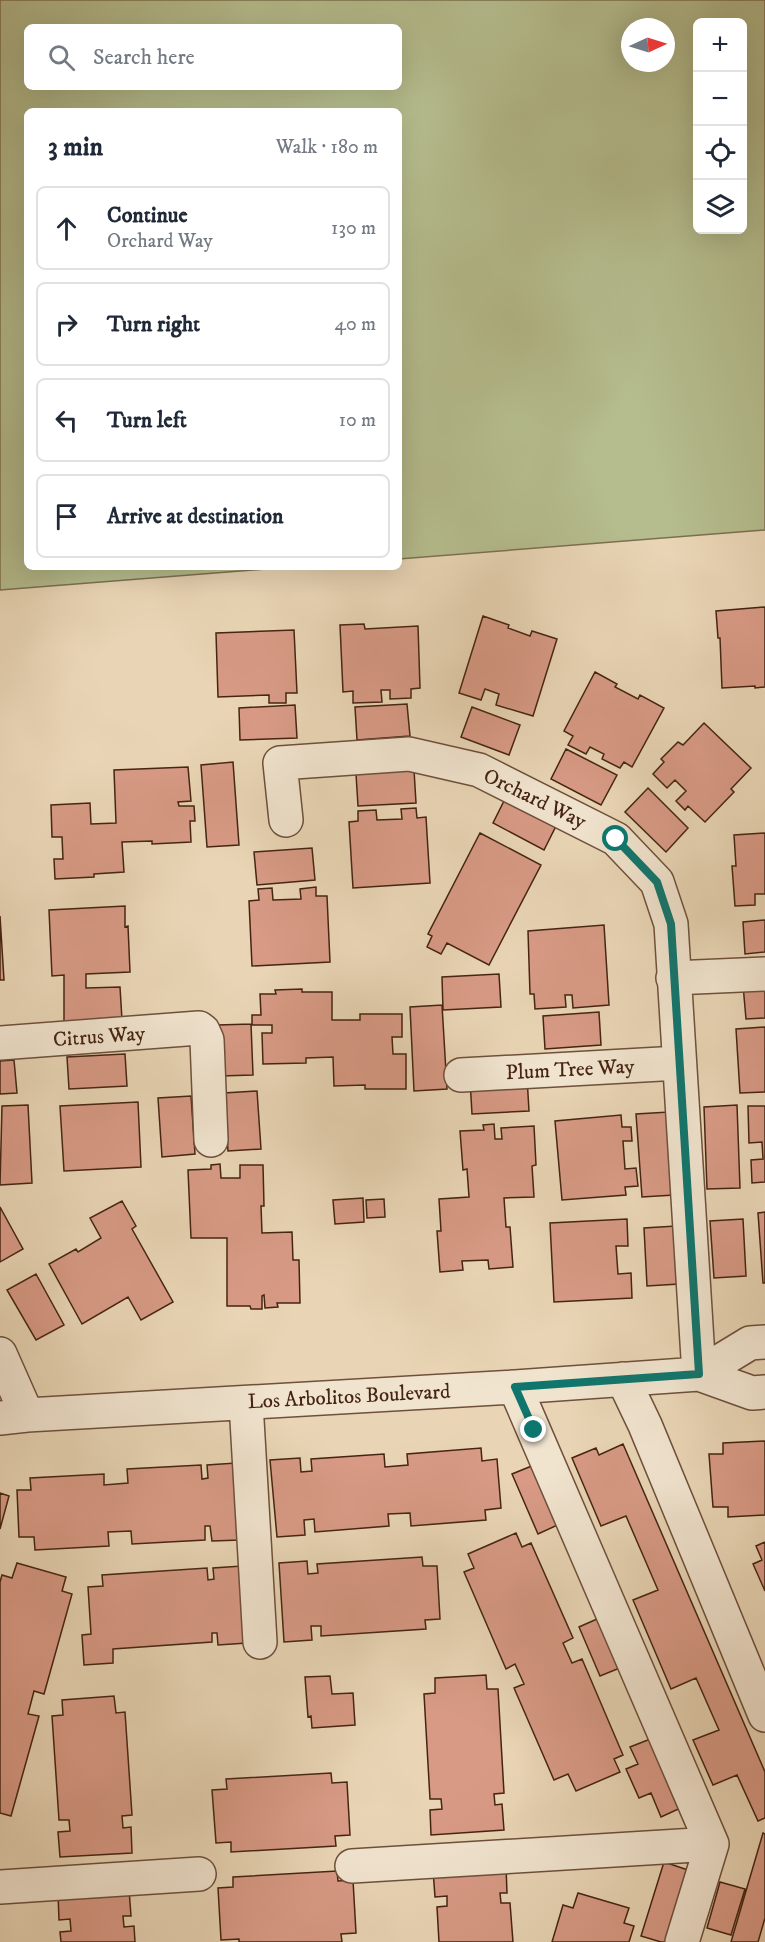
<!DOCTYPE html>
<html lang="en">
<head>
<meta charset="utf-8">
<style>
  :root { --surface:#fff; --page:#f2f2f3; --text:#1f2937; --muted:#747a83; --line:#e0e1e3 }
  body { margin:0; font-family:"IM FELL DW Pica",serif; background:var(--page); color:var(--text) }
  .controls { position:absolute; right:18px; top:18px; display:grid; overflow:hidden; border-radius:9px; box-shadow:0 6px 24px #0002 }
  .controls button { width:54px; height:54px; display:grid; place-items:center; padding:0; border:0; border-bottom:2px solid var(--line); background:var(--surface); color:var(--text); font:30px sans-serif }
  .compass { position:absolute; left:621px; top:18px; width:54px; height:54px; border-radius:50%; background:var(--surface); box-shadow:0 6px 24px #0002; rotate:86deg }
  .stop { position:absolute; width:18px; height:18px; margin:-14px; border:4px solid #0f766e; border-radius:50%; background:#fff }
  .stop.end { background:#0f766e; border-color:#fff; box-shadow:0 2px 6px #0008 }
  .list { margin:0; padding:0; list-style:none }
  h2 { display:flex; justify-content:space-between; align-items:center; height:78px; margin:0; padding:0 24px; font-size:26px }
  h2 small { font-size:20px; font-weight:400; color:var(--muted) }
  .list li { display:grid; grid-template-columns:39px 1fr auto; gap:18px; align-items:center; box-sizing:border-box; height:84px; margin:0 12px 12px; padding:0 12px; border:2px solid var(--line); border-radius:9px }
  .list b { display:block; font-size:22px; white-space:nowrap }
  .list p { margin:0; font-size:20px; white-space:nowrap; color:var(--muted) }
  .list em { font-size:20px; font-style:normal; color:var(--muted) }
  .icon { flex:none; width:33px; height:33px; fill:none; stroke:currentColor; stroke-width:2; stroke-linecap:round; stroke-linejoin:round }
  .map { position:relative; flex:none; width:765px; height:1942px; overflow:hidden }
  .search { position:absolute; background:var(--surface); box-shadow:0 6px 24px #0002; left:24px; top:24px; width:378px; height:66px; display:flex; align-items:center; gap:15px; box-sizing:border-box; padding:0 21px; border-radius:9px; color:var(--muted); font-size:22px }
  .panel { position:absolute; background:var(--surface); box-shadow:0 6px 24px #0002; left:24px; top:108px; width:378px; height:462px; border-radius:9px }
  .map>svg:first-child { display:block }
  .green { fill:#b5bd8e; stroke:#7d7050; stroke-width:1.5; fill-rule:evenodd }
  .building { fill:#d89a85; stroke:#452412; stroke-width:1.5 }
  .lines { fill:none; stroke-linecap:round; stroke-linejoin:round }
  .minor-casing { stroke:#6e503b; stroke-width:36 }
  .minor { stroke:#f1e4cf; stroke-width:33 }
  .route { stroke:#0f766e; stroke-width:8 }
  .labels { text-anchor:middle; stroke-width:5; stroke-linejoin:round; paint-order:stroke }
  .street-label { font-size:21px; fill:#452412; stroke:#f1e4cf }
</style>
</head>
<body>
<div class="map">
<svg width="765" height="1942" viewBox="0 0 765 1942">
  <rect width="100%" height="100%" fill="#e9d5b5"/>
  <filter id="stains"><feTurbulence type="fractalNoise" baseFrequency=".00333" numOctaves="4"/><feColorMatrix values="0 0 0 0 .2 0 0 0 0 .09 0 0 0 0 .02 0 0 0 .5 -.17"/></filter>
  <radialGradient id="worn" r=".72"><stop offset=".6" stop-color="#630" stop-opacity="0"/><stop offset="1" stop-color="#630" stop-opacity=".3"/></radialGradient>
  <!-- green -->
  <path class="green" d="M0,0H765V530L399,559V111H27V567H291L0,590ZM698,22H742V230H698ZM27,27H399V87H27ZM630,27H666V63H630Z"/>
  <!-- building -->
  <path class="building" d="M765,607V687L755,688V686L722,688L720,638H718L716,611Z
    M483,616L509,625L508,628L530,636L532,631L557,639L533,716L496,705L499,694L485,689L481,700L459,693Z
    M364,624L365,629L418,626L420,688L411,689V698L390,699V690H381L382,702L353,703V691L343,692L340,625Z
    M294,630L297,693H286V703H269V695L218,697L216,633Z
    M595,672L617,684L615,687L638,699L640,695L664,708L632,767L624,762L620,768L602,759L604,754L590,747L586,754L568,745L573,736L564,731Z
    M407,704L410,736L357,740L355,707Z
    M295,705L297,738L240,740L239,708Z
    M472,707L520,725L509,755L461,737Z
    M704,723L751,768L731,789L734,792L705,822L688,806L685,810L676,801L686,791L675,780L667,788L653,774L664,762L661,759L678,742L683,745Z
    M566,749L617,775L601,805L551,779Z
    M233,762L239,845L207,847L201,765Z
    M188,767L191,801L178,802L179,806H194L195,821H190L191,842L152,844V841L122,842L124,872L94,874V877L55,879L54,859H63L62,837H52L51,805L90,803L91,824L116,823L114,770Z
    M414,770L416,803L358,806L356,774Z
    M648,788L688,828L666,852L625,812Z
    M508,793L559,820L544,850L493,823Z
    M416,808L417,818L426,817L430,883L353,888L349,822L358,821V811L376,810L377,820L402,819L401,809Z
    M480,833L541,865L489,965L447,943L441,954L427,947L432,936L428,934Z
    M765,833V894H755V905L735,906L732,866H736L734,835Z
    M312,848L315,880L257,885L254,852Z
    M316,887V896H327L330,962L252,966L249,901L259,900L258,889L272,888L273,900L301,899L300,889Z
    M125,906V927L128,926L130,972L86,974V988L120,987L122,1020L64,1023V975L52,976L49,910Z
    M0,916L4,980H0Z
    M765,920V952L745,954L743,922Z
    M604,925L609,1005L573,1008L572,995H565L566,1007L535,1009L534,994H530L528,931Z
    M499,974L501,1007L443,1010L442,977Z
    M765,984V1018L746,1019L743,985Z
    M302,989V992H332V1020H360V1014H402V1037H392L393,1054H406V1089H365V1085L334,1086L333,1057L306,1058V1063L263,1064L262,1033H272V1025H252V1015H261L260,994H276L275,990Z
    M442,1005L447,1089L414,1091L410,1007Z
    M599,1012L601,1045L545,1049L543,1016Z
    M251,1024L253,1075L220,1076L218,1025Z
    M765,1027V1092L740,1093L736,1029Z
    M125,1054L127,1086L69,1089L67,1057Z
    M14,1060L17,1093L0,1094V1061Z
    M527,1077L529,1111L472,1114L470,1080Z
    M257,1091L261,1149L228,1151L224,1093Z
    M191,1096L195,1154L162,1157L158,1098Z
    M138,1102L141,1167L64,1171L60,1106Z
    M28,1105L32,1183L0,1185L2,1106Z
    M737,1105L740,1188L707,1189L704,1107Z
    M748,1106H765V1182L752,1183L751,1160L763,1159L762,1142L749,1143Z
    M669,1112L674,1195L642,1197L636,1114Z
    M621,1115L622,1127H631L632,1141H623L625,1169L636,1168L638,1186L625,1187L626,1195L562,1200L555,1121Z
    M494,1124L495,1139H502L501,1128L534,1126L536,1165L532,1166L534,1197L504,1198L506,1227H510L513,1267L489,1269L488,1260L462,1261L463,1270L440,1272L437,1231H441L439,1199L469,1197L467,1169L463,1170L460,1131L484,1130L483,1125Z
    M220,1164L221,1178H240V1165H263L264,1206H261L262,1233L292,1232L293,1260H299L300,1303H277L278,1307L265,1308L264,1295L262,1296V1309H251L250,1306H227V1238H191L188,1170L211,1169V1165Z
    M363,1198L364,1222L335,1224L333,1200Z
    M384,1199L385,1217L367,1218L366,1200Z
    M122,1201L136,1226L132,1229L173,1302L141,1320L128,1297L82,1324L49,1264L76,1249L78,1252L101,1238L90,1218Z
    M0,1207L23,1249L0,1262Z
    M765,1212V1283H763L758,1213Z
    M627,1219L628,1246H616L618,1274L631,1273L632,1298L554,1302L550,1223Z
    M743,1219L746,1276L714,1278L710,1221Z
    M676,1226L679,1284L647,1286L644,1228Z
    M36,1274L64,1325L36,1340L7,1290Z
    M765,1441V1515L728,1517V1507H713L709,1454H723V1443Z
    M623,1444L765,1772V1818L758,1821L737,1775L713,1785L693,1740L719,1730L696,1678L671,1689L633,1600L658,1590L626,1516L601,1526L572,1458L596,1448L599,1455Z
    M481,1448L482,1461L497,1459L501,1508L485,1510L486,1520L411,1526L410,1513L388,1514L389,1526L315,1532L314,1519L304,1520L305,1535L277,1537L270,1460L300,1458L301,1472L312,1471L311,1459L384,1454L385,1467L408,1465L407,1454Z
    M236,1463L240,1540L212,1541L210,1526H205V1540L132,1544L131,1531L108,1532L109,1546L35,1550L34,1537H19L17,1490H31L30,1478L104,1474V1485L128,1483L127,1469L201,1465L202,1479L208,1478L207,1465Z
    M539,1463L564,1522L538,1534L512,1474Z
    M0,1493L9,1496L0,1529Z
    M516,1533L522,1547L531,1543L573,1638L563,1643L572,1663L582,1659L623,1755L614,1759L620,1772L576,1791L568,1774L554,1780L514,1688L524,1684L515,1664L506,1669L464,1572L474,1568L468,1554Z
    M765,1542V1591L753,1564L762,1560L756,1546Z
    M422,1557L423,1566H437L440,1619L425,1620L426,1629L321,1636V1626H311L312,1640L284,1642L279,1563L307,1561L308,1574L318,1573L317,1564Z
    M17,1563L66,1577L62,1591L72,1594L44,1694L34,1691L28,1714L39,1716L11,1816L0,1813V1582L2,1575L12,1578Z
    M242,1566L247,1643L218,1645L217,1633H212V1642L113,1649V1663L84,1665L82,1635L91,1634L88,1587L103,1586L102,1575L207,1568L208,1580L214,1579L213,1568Z
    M606,1615L627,1665L600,1676L579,1627Z
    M486,1675L487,1689H498L504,1793L494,1794L495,1805L502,1804L504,1830L431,1835L430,1810L442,1809L441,1799H430L424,1694L435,1693V1678Z
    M330,1676L332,1694L353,1693L355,1725L312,1728L311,1716L308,1717L305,1677Z
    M114,1696L116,1713L125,1712L132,1815L122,1816L123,1828L131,1827L132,1853L60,1857L58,1832L70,1831L69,1820H59L52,1716L63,1715L62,1700Z
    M658,1736L687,1805L661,1817L651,1793L639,1798L626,1769L638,1764L630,1747Z
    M331,1773L332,1783L347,1782L350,1835L335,1836L336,1846L231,1852V1842L216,1843L212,1790L227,1789L226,1779Z
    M763,1833L765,1834V1918L758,1942H731Z
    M664,1862L691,1871L669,1942H661L641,1936Z
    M506,1866L507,1893H500L501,1903H510L513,1942H439L437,1907L447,1906V1896L435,1897L433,1870Z
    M337,1871L338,1881L353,1880L356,1933L341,1934L342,1942H239V1939L221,1940L218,1888L233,1887V1877Z
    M720,1882L745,1889L731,1935L707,1928Z
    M129,1889L131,1916H123L124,1927L134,1926L135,1942H61L60,1932L71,1931L70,1919L59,1920L58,1894Z
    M578,1893L629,1908L624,1923L634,1926L629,1942H552L563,1905L573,1908Z"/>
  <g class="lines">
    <!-- minor casing -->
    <g class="minor-casing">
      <path id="minor" d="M286,820L280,763L409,754L479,770L616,839L657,882L671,924L699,1374
        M673,978L765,974
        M0,1043L199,1028L203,1031L207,1040L211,1140
        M461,1075L679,1063
        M0,1354L27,1415
        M699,1374L750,1343L765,1342
        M623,1379L645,1425L765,1715
        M515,1387L712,1844L682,1942
        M246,1403L260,1642
        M0,1418L27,1415L515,1387L699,1374L752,1393L765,1392
        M352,1866L712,1844
        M0,1887L199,1874"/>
    </g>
    <!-- minor -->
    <use href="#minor" class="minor"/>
  </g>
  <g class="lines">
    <!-- route -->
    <path class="route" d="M534,1430L515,1387L699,1374L671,924L657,882L616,839"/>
  </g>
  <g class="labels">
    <!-- street labels -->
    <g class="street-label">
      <text transform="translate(535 798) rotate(26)" y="7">Orchard Way</text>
      <text transform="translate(99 1036) rotate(-4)" y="7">Citrus Way</text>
      <text transform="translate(570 1069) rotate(-3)" y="7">Plum Tree Way</text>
      <text transform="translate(349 1396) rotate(-3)" y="7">Los Arbolitos Boulevard</text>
    </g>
  </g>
  <rect width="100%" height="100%" filter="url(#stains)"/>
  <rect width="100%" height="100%" fill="url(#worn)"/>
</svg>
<div class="controls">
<button>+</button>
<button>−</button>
<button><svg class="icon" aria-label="locate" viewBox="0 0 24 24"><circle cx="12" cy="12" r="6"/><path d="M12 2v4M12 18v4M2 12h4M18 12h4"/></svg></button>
<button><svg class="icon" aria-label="layers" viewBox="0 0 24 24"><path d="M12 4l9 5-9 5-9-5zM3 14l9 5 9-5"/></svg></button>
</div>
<svg class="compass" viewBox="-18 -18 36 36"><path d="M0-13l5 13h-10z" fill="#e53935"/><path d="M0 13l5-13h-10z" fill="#747a83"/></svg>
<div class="stop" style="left:616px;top:839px"></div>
<div class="stop end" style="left:534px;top:1430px"></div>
<div class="search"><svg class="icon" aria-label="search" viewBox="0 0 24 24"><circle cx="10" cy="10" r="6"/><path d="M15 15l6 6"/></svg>Search here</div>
<section class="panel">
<h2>3 min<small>Walk · 180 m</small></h2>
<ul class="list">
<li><svg class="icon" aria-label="ahead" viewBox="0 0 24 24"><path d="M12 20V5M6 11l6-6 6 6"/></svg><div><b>Continue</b><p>Orchard Way</p></div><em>130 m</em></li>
<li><svg class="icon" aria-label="right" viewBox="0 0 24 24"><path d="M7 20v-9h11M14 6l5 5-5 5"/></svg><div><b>Turn right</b></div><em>40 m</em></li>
<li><svg class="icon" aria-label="left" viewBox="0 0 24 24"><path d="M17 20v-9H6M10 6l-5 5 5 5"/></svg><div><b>Turn left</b></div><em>10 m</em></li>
<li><svg class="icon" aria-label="arrive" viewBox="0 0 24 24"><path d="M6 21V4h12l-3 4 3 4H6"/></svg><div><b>Arrive at destination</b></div></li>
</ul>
</section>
</div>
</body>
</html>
